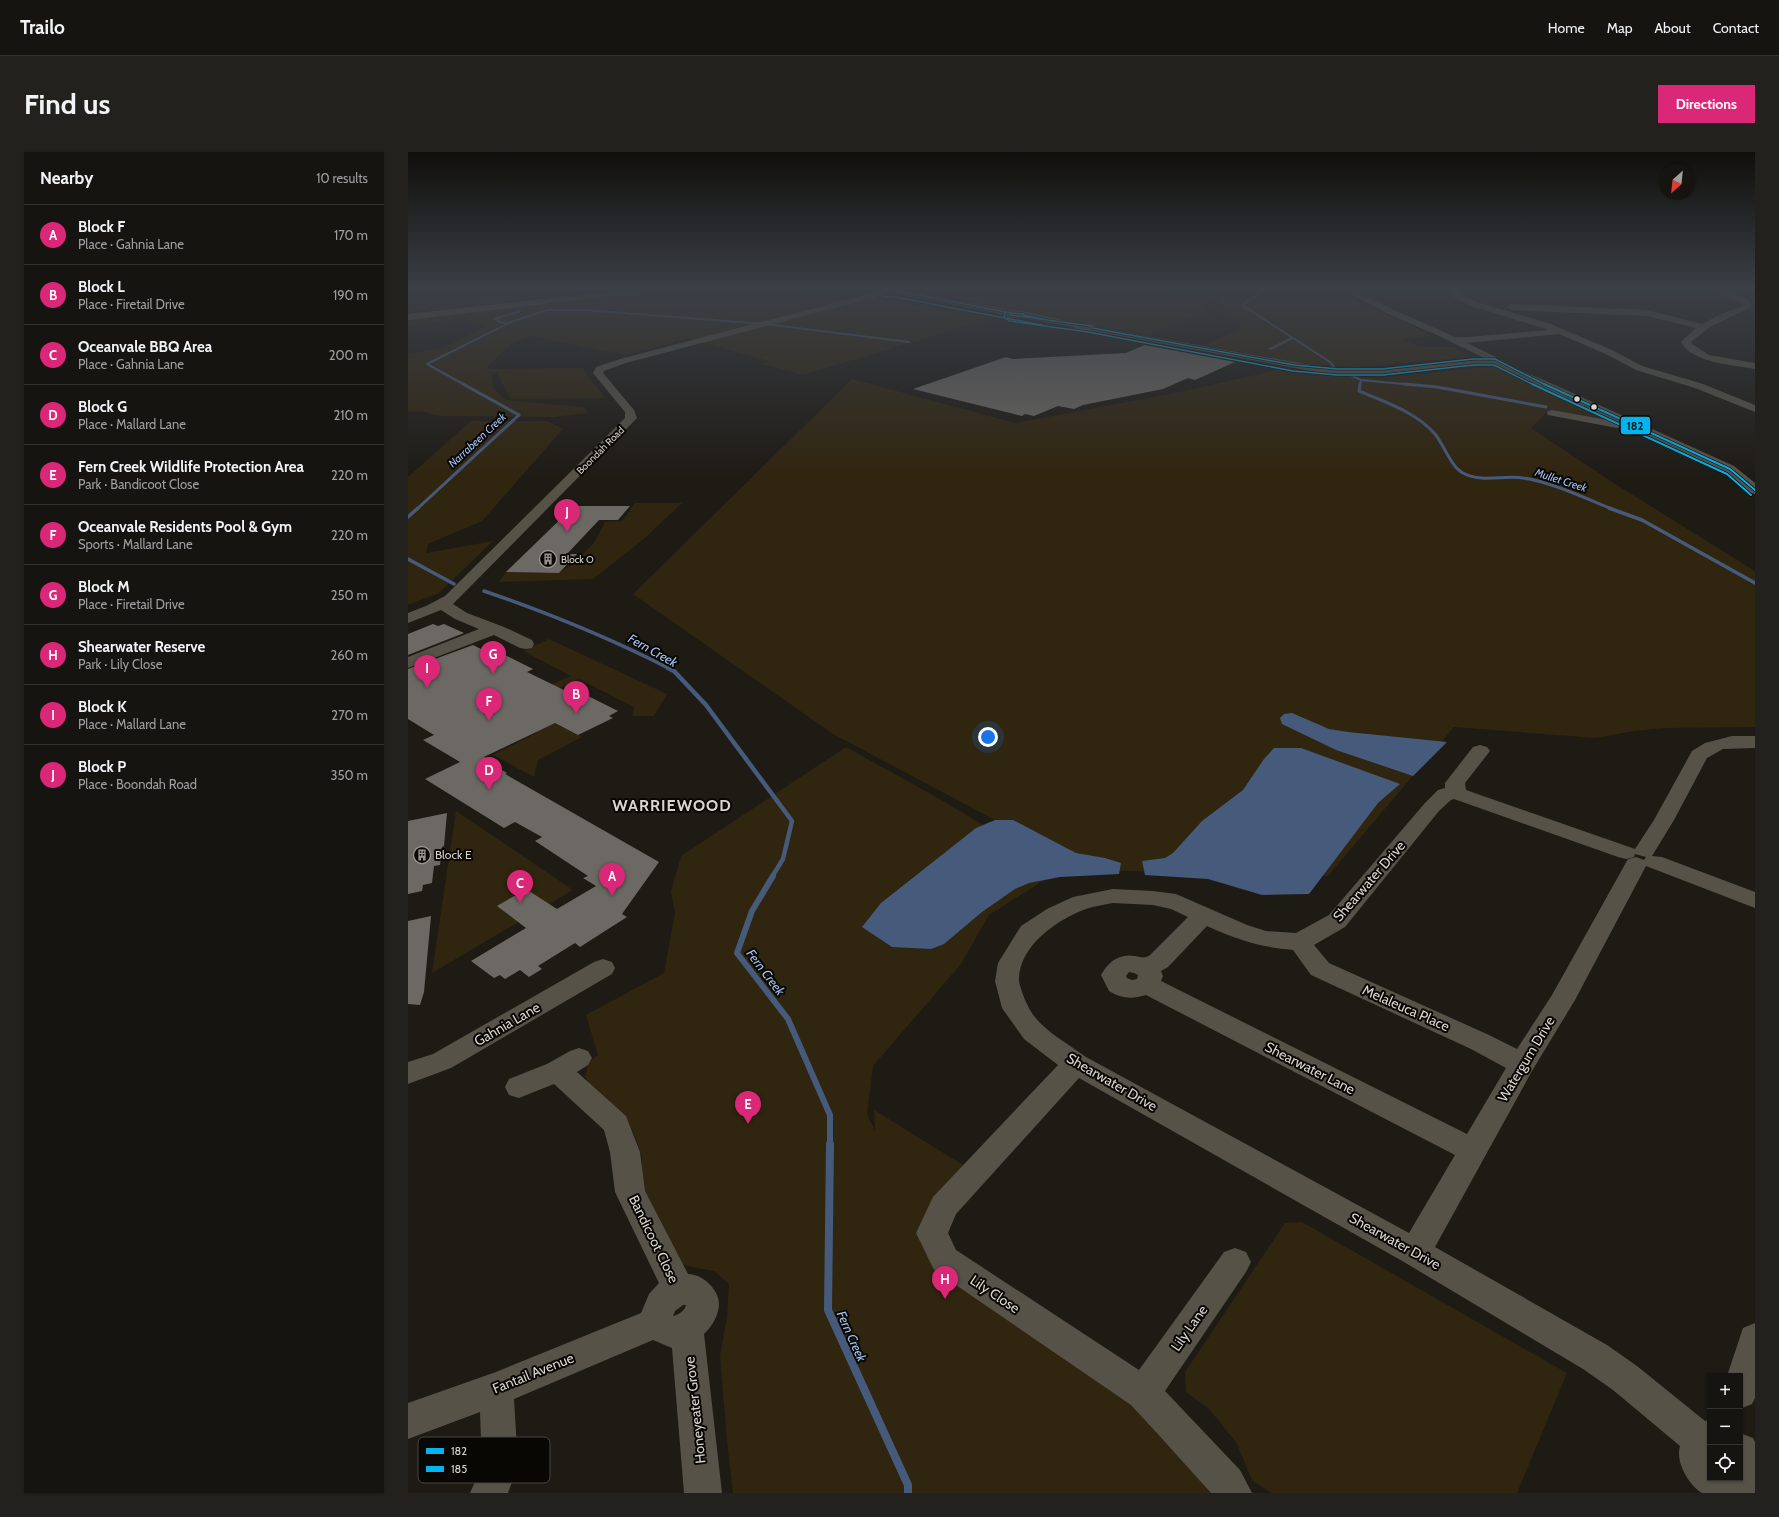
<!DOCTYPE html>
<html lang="en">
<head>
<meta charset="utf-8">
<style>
  :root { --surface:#161410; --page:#23211e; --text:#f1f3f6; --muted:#9e9e9f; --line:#353330; --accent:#db2777 }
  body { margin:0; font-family:Cabin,sans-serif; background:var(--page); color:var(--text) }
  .controls { position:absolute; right:12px; bottom:12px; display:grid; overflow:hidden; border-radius:0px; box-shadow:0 1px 3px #0004 }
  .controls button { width:36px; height:36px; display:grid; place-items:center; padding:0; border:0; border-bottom:1px solid var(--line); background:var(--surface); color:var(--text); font:20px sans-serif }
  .compass { position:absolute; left:1251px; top:12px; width:36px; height:36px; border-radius:50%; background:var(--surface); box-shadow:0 1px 3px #0004; rotate:207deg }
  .you { position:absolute; left:580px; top:585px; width:14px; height:14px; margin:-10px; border:3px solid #fff; border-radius:50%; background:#1a73e8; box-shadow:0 0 0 6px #1a73e833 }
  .badge { display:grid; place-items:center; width:26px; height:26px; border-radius:50%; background:var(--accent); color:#fff; font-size:13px; font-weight:700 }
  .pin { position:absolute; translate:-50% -33px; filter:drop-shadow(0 1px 2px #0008) }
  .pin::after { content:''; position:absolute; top:21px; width:14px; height:12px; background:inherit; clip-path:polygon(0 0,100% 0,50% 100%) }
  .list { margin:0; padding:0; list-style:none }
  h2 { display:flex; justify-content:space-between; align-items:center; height:52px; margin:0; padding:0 16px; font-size:17px }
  h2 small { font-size:13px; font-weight:400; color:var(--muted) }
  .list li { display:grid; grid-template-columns:26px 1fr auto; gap:12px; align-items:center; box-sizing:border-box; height:60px; padding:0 16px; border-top:1px solid var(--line) }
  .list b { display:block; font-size:15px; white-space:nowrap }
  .list p { margin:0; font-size:13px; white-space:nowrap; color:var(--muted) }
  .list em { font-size:13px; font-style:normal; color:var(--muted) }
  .icon { flex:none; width:22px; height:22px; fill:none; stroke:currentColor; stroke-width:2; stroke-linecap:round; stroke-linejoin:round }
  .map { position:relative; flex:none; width:1347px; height:1341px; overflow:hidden; border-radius:0px }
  header { display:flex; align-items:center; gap:24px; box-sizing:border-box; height:56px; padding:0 20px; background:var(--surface); border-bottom:1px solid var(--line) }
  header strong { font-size:19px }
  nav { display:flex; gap:22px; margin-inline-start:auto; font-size:14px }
  .intro { display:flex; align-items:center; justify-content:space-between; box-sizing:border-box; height:96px; padding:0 24px }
  h1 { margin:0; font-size:28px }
  .button { padding:10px 18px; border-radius:0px; background:var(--accent); color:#fff; font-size:14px; font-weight:700 }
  main { display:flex; gap:24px; padding:0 24px }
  aside { flex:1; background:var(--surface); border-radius:0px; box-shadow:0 1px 3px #0004 }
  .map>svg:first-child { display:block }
  .green { fill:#30250f }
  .water { fill:#465a7c }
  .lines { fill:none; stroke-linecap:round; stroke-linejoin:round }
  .stream-far5 { stroke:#465a7c; stroke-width:2 }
  .stream-far4 { stroke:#465a7c; stroke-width:3 }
  .stream-far3 { stroke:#465a7c; stroke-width:3.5 }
  .stream-far2 { stroke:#465a7c; stroke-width:4.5 }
  .stream-far1 { stroke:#465a7c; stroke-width:6 }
  .stream { stroke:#465a7c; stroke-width:8 }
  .building { fill:#6c6964 }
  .minor { fill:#565247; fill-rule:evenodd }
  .highway { fill:#605643; fill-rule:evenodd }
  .bus-1-far1-casing { stroke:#090704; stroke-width:3 }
  .bus-1-casing { stroke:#090704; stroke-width:3.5 }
  .bus-2-far1-casing { stroke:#090704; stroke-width:3 }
  .bus-2-casing { stroke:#090704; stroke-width:3.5 }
  .bus-1-far1 { stroke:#00b5ef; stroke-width:1.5 }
  .bus-1 { stroke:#00b5ef; stroke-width:2 }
  .bus-2-far1 { stroke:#00b5ef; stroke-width:1.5 }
  .bus-2 { stroke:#00b5ef; stroke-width:2 }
  .bus-dot { fill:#d9d5ce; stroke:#090704; stroke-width:1.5 }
  .labels { text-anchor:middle; stroke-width:4; stroke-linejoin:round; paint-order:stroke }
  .far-street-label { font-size:10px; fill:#d9d5ce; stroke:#090704 }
  .far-poi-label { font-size:10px; fill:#d9d5ce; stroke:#090704; text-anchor:start }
  .far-water-label { font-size:11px; font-style:italic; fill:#a5c2f4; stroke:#090704 }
  .poi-label { font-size:12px; fill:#d9d5ce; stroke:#090704; text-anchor:start }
  .water-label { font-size:13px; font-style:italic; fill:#a5c2f4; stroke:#090704 }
  .near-street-label { font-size:14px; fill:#d9d5ce; stroke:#090704 }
  .district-label { font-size:16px; font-weight:bold; letter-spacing:1px; fill:#d9d5ce; stroke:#090704 }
  .key { fill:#090704; stroke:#474541; stroke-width:1 }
  .key-label { font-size:11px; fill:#d9d5ce }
  .line-badge { stroke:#090704; stroke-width:1.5 }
  .pale-badge-label { font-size:11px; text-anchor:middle; font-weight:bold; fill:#111 }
</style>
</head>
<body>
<header>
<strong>Trailo</strong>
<nav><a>Home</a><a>Map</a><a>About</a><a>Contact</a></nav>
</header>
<div class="intro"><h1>Find us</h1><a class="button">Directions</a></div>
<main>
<aside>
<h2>Nearby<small>10 results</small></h2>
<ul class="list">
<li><span class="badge">A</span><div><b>Block F</b><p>Place · Gahnia Lane</p></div><em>170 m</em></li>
<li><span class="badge">B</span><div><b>Block L</b><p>Place · Firetail Drive</p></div><em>190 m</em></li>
<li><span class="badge">C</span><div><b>Oceanvale BBQ Area</b><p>Place · Gahnia Lane</p></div><em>200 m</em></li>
<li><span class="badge">D</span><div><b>Block G</b><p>Place · Mallard Lane</p></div><em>210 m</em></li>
<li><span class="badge">E</span><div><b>Fern Creek Wildlife Protection Area</b><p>Park · Bandicoot Close</p></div><em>220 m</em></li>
<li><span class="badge">F</span><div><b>Oceanvale Residents Pool &amp; Gym</b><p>Sports · Mallard Lane</p></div><em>220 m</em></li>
<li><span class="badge">G</span><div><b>Block M</b><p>Place · Firetail Drive</p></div><em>250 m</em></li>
<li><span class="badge">H</span><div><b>Shearwater Reserve</b><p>Park · Lily Close</p></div><em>260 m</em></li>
<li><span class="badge">I</span><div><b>Block K</b><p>Place · Mallard Lane</p></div><em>270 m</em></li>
<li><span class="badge">J</span><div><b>Block P</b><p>Place · Boondah Road</p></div><em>350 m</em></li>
</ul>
</aside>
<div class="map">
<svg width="1347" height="1341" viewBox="0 0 1347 1341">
  <rect width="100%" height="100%" fill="#1e1b15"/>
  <!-- green -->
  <path class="green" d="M0,137H204L0,160Z
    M268,137H385L389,138V141L427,149L442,146L456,149L466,146L534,159L587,165L395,223L354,212L360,209L281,186L217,203L122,184L103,192L77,217L174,216L197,246L103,247L88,220L84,223L86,237L98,248L177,255L179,261L146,265L31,264L13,259H0V202L37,195L79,174L55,167L0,174V168Z
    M508,137H632L651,140L674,137H738L801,145L797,156L806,162H791L739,183L505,138Z
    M825,137H928V139L1024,184L995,187L1013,195H1046L1061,204L1054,206L947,215L887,211L797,193L831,178L832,170L812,160L806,154L816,141Z
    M1080,215L1092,216L1206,269L1142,258L1123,276L1212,335L1347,419V575L1257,576L1226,579L1188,586L1046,575L920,724L681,718L425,582L225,442L444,227L607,271L767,241L878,216L933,224L963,226L1055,243L968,226Z
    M63,269H139L155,277L74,369L20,392L18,401L85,389L31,441L0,453V325Z
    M227,351H274L237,386L185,427L91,430L98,420L151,421L164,412L186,391L197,370L214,369Z
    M141,487L259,542L246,564H224L226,555L171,527L112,554L174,585L130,608L126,625L85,603L130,580L84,554L100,551L163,524L115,499Z
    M438,595L521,641L652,718L581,763L553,812L465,914L459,962L467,979L466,958L560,1016L516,1074L729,1250L812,1341H325L319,1289L312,1204L319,1165L321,1132L306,1119L279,1114L263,1107L237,1045L234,1029V1004L224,977L209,967L189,949L177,924L181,910L190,903L178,863L256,821L267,761L263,739L273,704Z
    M48,659L165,738L24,821Z
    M894,1070L1159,1221L1109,1341H863L844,1328L828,1290L800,1256L778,1240L777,1220L877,1071Z"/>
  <!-- water -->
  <path class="water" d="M884,561L921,577L940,580L1039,590L1005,624L928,598L874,572L872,566L876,562Z
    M866,596H893L992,632L970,651L901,742L854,743L800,727L737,723L734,709L757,706L765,701L794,669L835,638L856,607Z
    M587,668H605L668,701L697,706L713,711L711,722L652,725L621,731L607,737L574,760L536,792L523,797L484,795L454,775L473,751L568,676Z"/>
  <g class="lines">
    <!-- stream-far5 -->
    <path class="stream-far5" d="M858,137L834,153L922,210L927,216L953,228L952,233
      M100,171H94L87,167L112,159
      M862,197L884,186
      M953,228L1007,233
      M57,233L19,212L103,170L139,158H177L357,172L501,190"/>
    <!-- stream-far4 -->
    <path class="stream-far4" d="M952,232L951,239C977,250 1008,260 1027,282C1036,293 1043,315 1055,321C1074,331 1095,323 1115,326C1141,329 1179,347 1204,357
      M996,232L1029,235L1138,255
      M9,357L111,263L55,232"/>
    <!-- stream-far3 -->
    <path class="stream-far3" d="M1201,356L1234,368L1347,431
      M0,365L10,356
      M0,407L46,432
      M76,439C140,461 202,486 262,517"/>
    <!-- stream-far2 -->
    <path class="stream-far2" d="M260,516L266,519L298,553L384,669L375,707L364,725"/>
    <!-- stream-far1 -->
    <path class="stream-far1" d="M365,724L344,759L329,801L380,867L422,963V993"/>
    <!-- stream -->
    <path class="stream" d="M422,992L420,1158L500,1333V1341"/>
  </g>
  <!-- building -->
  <path class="building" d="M737,193L827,210L787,228L780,226L755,237L675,253L666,257L650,254L626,264L617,262L614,264L505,237L598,205L605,207L718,201Z
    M166,354H222L210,368H191L159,402H169L151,421L98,420Z
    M25,472L30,474L36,472L56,481L0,503V482Z
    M65,493L87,504L93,501L125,517L119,520L158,539L164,536L210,559L201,564L205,566L170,583L147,571L76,605L81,608L78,609L99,621L97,622L251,710L214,762L219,765L172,795L167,791L130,814L134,817L121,825L112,818L97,827L92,823L86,826L63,809L118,776L89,754L118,737L149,757L188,734L175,726L180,724L127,689L134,685L107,670L96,676L17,627L52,610L15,588L26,583L0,567V517Z
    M39,661L36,694L34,695L32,713L26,714L24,731L15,733L14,739L0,742V669Z
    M23,764L16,840L12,853L0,852V769Z"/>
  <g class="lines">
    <!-- minor -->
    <path class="minor" d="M489,137L603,158C624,160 646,166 667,171C674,172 680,171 686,172L687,175L920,216L979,217L1078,207L1029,183L978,161L934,137H944L984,157L1047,185H1060L1141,178L1063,154L1047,146L1042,137H1050L1053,142L1069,150L1140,171L1204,198L1234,214L1295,232L1347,253V260L1287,236L1228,218L1198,202L1151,182L1059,191L1088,205L1089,209L1138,229L1326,314L1347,331V342L1342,341L1318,320L1213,271L1215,273L1213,275L1209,276L1140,263L1139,261L1140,259L1144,258L1211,270L1082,213L979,223L920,222L701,182L669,178L665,175L615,166H602L598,163L488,141L479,142L218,211L196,219L195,221L226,258L229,266L45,452L59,461L96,475L124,488L126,492L124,496L118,497L112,496L86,483L0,516V505L71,477L47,467L33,458L0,471V461L18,454L37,444L217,266V260L185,221L188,215L212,207L476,138Z
      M1299,137C1312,136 1334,141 1343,151V155L1302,175L1283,190L1284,192L1301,203L1347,211V217C1326,213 1284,211 1273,190L1288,176L1239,164L1103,158L1099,155L1103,152L1239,158L1294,172L1311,163L1335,154L1332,150Z
      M1324,584H1347V596L1315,597L1299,606L1266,668L1244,704L1254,705L1347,740V756L1238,714L1167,848L1124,919L1027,1095L1199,1193L1229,1214L1297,1269L1302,1267V1326H1332V1281L1345,1286L1347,1290V1341H1294C1281,1333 1267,1310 1272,1294L1205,1238L1175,1217L996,1110L671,926L548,1062L540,1081L548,1098L731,1218L816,1100L827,1096L838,1100L843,1110L838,1120L757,1239L832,1318L844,1341H803L748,1280L723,1253L526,1118L508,1081L525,1045L650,913L616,887L594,856L587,829L590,811L613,774L639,757L665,745L705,737L745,739L768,742L839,773L858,779L888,781L921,763L1017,651L1030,638L1037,636V631L1065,595L1072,593L1079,595L1082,599L1057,631L1058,638L1227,697L1246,668L1284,599L1297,591ZM1046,647L1210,705L1218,707L1226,705L1227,702L1238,705L1236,708L1228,705L1220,707L1144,843L1109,897L1081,883L921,811L906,793L937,775L1031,659L1043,648ZM705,751L745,753L763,757L780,765L742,803C736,807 734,805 727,804C711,801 700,810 693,823L701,839C713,847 725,847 738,843L1047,1003L1001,1081L678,905C658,890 629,876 619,852C616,846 612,835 611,829C610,794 650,767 678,757C686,754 696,753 705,751ZM799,774C830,788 851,795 885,798L903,823L1063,897L1098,916L1059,982L753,829L755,824L753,819L760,815ZM721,820L726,821L730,823L729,827L724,828L719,826L718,824Z
      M195,807L204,810L207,816L204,822L43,916L0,932V910L25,902L186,810Z
      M171,896L180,899L184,906L180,913L169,920L218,964L232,1000L237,1039L280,1122C294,1122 311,1137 311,1152C311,1162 304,1175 296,1182L314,1341H276L264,1196L245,1188L106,1247L110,1314L100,1341H62L74,1314L72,1260L0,1287V1251L88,1220L233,1161L241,1142L251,1131L207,1040L202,1000L196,978L146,932L111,946L101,943L97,935L101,927L139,912L162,899ZM275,1153H278C277,1158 271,1163 265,1164L267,1159Z
      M1347,1171V1246L1344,1252L1332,1257V1224H1319L1335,1176Z"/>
    <!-- highway -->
    <path class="highway" d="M226,137H250L246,139L0,168V162Z"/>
    <!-- bus-1-far1 casing -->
    <g class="bus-1-far1-casing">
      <path id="bus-1-far1" d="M478,138L476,139H488L603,161L616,162L615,163L635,167
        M603,161L602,163L684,174V176L886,213L930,217H974L1065,207H1087L1138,233"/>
    </g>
    <!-- bus-1 casing -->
    <g class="bus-1-casing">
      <path id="bus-1" d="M1136,232L1322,317L1347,338"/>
    </g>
    <!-- bus-2-far1 casing -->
    <g class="bus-2-far1-casing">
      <path id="bus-2-far1" d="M470,137L471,142L475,145H487L634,173
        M598,158L596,165L601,169L680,180L885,219L929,223H975L1065,213H1086L1126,233"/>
    </g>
    <!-- bus-2 casing -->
    <g class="bus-2-casing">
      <path id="bus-2" d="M1124,232L1319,322L1343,343"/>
    </g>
    <!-- bus-1-far1 -->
    <use href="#bus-1-far1" class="bus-1-far1"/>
    <!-- bus-1 -->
    <use href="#bus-1" class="bus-1"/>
    <!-- bus-2-far1 -->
    <use href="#bus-2-far1" class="bus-2-far1"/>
    <!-- bus-2 -->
    <use href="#bus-2" class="bus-2"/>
  </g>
  <!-- sky -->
  <linearGradient id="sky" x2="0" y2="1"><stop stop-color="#100f0c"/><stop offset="0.42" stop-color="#3b3f46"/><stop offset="1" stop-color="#3b3f46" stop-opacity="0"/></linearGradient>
  <rect width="1347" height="325" fill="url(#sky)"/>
  <!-- icons -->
  <defs>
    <g id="building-ring" transform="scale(0.9)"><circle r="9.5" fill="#090704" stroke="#98948d" stroke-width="1.5"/><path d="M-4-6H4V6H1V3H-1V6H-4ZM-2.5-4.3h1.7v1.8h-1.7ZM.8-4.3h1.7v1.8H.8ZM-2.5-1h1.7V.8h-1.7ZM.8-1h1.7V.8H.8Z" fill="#98948d"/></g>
  </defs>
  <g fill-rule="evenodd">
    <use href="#building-ring" x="140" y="407"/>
    <use href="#building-ring" x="14" y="703"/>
  </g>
  <!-- markers -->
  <g class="bus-dot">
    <circle cx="1169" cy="247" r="3.5"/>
    <circle cx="1186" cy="255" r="3.5"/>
  </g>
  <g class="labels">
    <!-- far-street labels -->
    <g class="far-street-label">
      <text transform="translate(192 298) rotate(-45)" y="4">Boondah Road</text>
    </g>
    <!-- far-poi labels -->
    <g class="far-poi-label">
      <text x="153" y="411">Block O</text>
    </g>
    <!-- far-water labels -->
    <g class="far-water-label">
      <text transform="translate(69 288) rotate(-43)" y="4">Narrabeen Creek</text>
      <text transform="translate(1153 328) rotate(18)" y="4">Mullet Creek</text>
    </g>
    <!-- poi labels -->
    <g class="poi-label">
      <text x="27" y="707">Block E</text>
    </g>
    <!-- water labels -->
    <g class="water-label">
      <text transform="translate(245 498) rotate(29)" y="5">Fern Creek</text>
      <text transform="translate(358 820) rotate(53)" y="5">Fern Creek</text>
      <text transform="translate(444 1184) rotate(66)" y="5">Fern Creek</text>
    </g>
    <!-- near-street labels -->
    <g class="near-street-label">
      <text transform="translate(961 729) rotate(-49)" y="5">Shearwater Drive</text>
      <text transform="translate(998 856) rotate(24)" y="5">Melaleuca Place</text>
      <text transform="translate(99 872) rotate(-30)" y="5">Gahnia Lane</text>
      <text transform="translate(1118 907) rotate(-59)" y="5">Watergum Drive</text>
      <text transform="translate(902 916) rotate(27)" y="5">Shearwater Lane</text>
      <text transform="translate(704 930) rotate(30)" y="5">Shearwater Drive</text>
      <text transform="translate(246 1087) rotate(64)" y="5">Bandicoot Close</text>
      <text transform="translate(987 1089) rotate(29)" y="5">Shearwater Drive</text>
      <text transform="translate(587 1142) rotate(34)" y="5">Lily Close</text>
      <text transform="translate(781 1176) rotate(-55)" y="5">Lily Lane</text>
      <text transform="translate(125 1221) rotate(-22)" y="5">Fantail Avenue</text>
      <text transform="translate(287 1258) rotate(-96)" y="5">Honeyeater Grove</text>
    </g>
    <!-- district labels -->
    <g class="district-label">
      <text x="264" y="659">WARRIEWOOD</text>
    </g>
  </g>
  <!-- legend -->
  <rect x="10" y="1285" width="132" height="46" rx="6" class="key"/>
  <rect x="18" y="1296" width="18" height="6" fill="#00b5ef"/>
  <rect x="18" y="1314" width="18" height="6" fill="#00b5ef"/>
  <g class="key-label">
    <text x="43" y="1303">182</text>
    <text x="43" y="1321">185</text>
  </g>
  <rect class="line-badge" x="1212" y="264" width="31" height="19" rx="4" fill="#00b5ef"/>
  <g class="pale-badge-label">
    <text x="1227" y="278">182</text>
  </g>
</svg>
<div class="controls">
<button>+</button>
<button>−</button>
<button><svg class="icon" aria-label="locate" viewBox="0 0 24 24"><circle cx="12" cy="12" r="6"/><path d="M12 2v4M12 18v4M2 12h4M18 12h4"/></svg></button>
</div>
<svg class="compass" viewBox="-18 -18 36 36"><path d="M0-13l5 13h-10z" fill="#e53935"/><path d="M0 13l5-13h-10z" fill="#9e9e9f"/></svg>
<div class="you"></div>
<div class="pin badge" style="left:204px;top:744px">A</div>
<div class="pin badge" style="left:168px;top:562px">B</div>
<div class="pin badge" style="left:112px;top:751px">C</div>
<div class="pin badge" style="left:81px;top:638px">D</div>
<div class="pin badge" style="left:340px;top:972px">E</div>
<div class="pin badge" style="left:81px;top:569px">F</div>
<div class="pin badge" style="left:85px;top:522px">G</div>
<div class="pin badge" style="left:537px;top:1147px">H</div>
<div class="pin badge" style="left:19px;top:536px">I</div>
<div class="pin badge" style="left:159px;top:380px">J</div>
</div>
</main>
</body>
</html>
